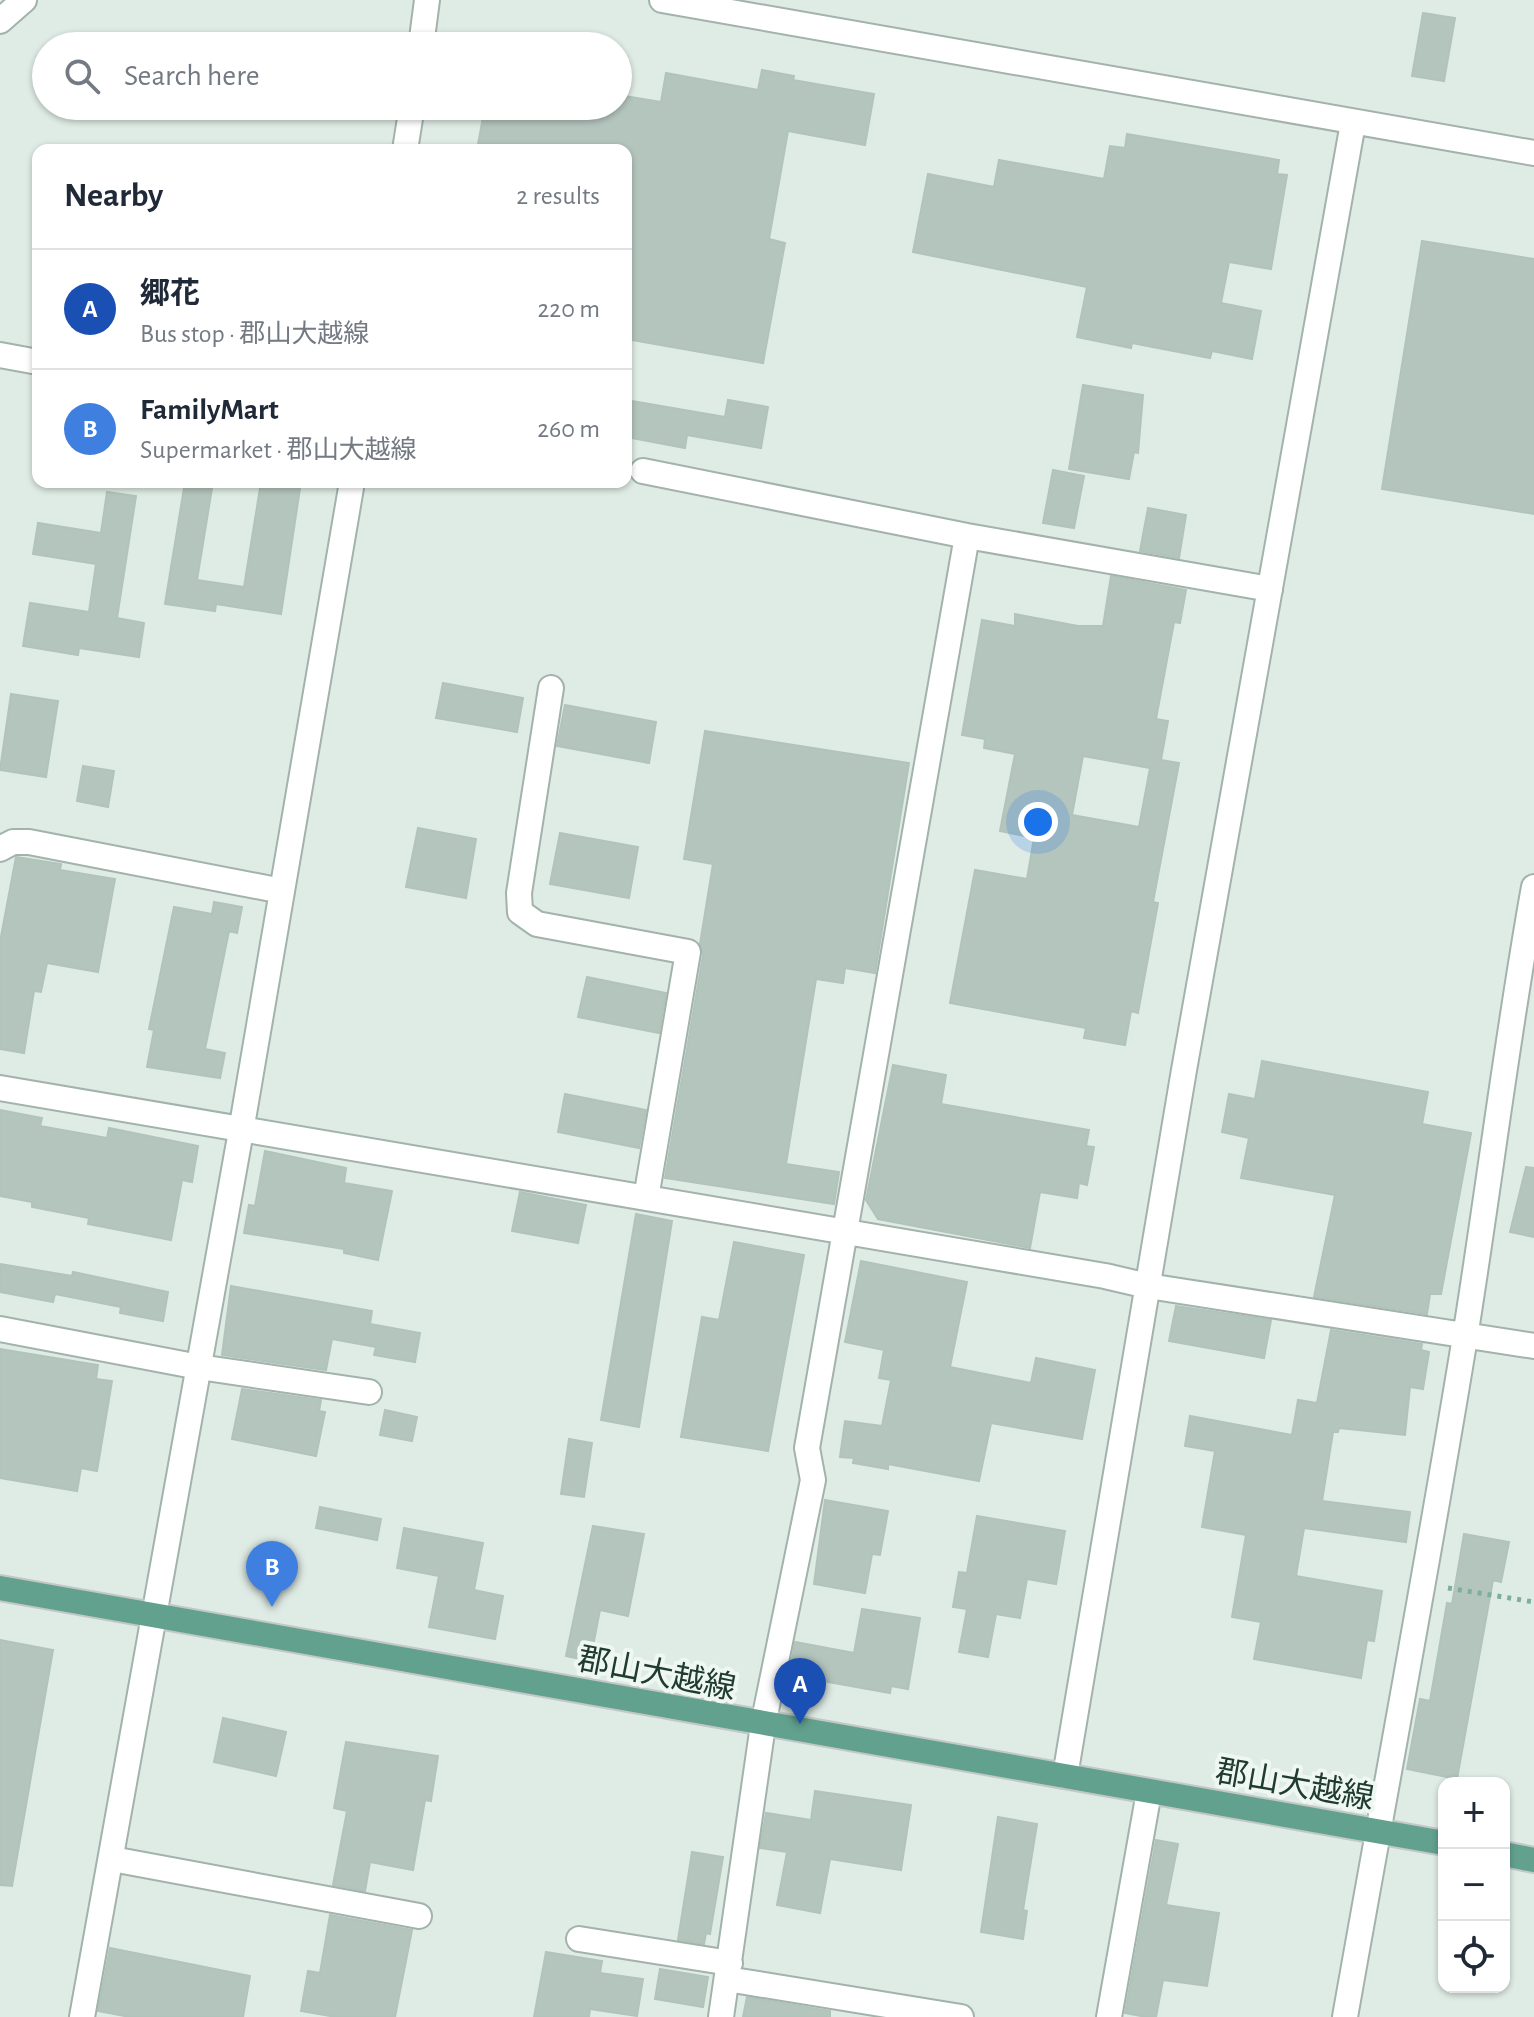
<!DOCTYPE html>
<html lang="en">
<head>
<meta charset="utf-8">
<style>
  :root { --surface:#fff; --page:#f2f2f3; --text:#1f2937; --muted:#747a83; --line:#e0e1e3; --accent:#d93025 }
  body { margin:0; font-family:"Alegreya Sans","Noto Sans JP",sans-serif; background:var(--page); color:var(--text) }
  .controls { position:absolute; right:24px; bottom:24px; display:grid; overflow:hidden; border-radius:16px; box-shadow:0 2px 6px #0004 }
  .controls button { width:72px; height:72px; display:grid; place-items:center; padding:0; border:0; border-bottom:2px solid var(--line); background:var(--surface); color:var(--text); font:40px sans-serif }
  .you { position:absolute; left:1038px; top:822px; width:28px; height:28px; margin:-20px; border:6px solid #fff; border-radius:50%; background:#1a73e8; box-shadow:0 0 0 12px #1a73e833 }
  .badge { display:grid; place-items:center; width:52px; height:52px; border-radius:50%; background:var(--accent); color:#fff; font-size:26px; font-weight:700 }
  .pin { position:absolute; translate:-50% -66px; filter:drop-shadow(0 2px 4px #0008) }
  .pin::after { content:''; position:absolute; top:42px; width:28px; height:24px; background:inherit; clip-path:polygon(0 0,100% 0,50% 100%) }
  .list { margin:0; padding:0; list-style:none }
  h2 { display:flex; justify-content:space-between; align-items:center; height:104px; margin:0; padding:0 32px; font-size:34px }
  h2 small { font-size:26px; font-weight:400; color:var(--muted) }
  .list li { display:grid; grid-template-columns:52px 1fr auto; gap:24px; align-items:center; box-sizing:border-box; height:120px; padding:0 32px; border-top:2px solid var(--line) }
  .list b { display:block; font-size:30px; white-space:nowrap }
  .list p { margin:0; font-size:26px; white-space:nowrap; color:var(--muted) }
  .list em { font-size:26px; font-style:normal; color:var(--muted) }
  .icon { flex:none; width:44px; height:44px; fill:none; stroke:currentColor; stroke-width:2; stroke-linecap:round; stroke-linejoin:round }
  .map { position:relative; flex:none; width:1534px; height:2017px; overflow:hidden }
  .search { position:absolute; background:var(--surface); box-shadow:0 2px 6px #0004; left:32px; top:32px; width:600px; height:88px; display:flex; align-items:center; gap:20px; box-sizing:border-box; padding:0 28px; border-radius:44px; color:var(--muted); font-size:30px }
  .panel { position:absolute; background:var(--surface); box-shadow:0 2px 6px #0004; left:32px; top:144px; width:600px; height:344px; border-radius:16px }
  .map>svg:first-child { display:block }
  .building { fill:#b4c5be; stroke:#b1c4bc; stroke-width:2; fill-rule:evenodd }
  .lines { fill:none; stroke-linecap:round; stroke-linejoin:round }
  .minor-casing { stroke:#a2b3ac; stroke-width:28 }
  .tertiary-casing { stroke:#a2b3ac; stroke-width:28 }
  .primary-casing { stroke:#c1c8c6; stroke-width:28 }
  .path { stroke:#7eaf9e; stroke-width:5; stroke-dasharray:4 6; stroke-linecap:butt }
  .minor { stroke:#fff; stroke-width:24 }
  .tertiary { stroke:#fff; stroke-width:24 }
  .primary { stroke:#62a18e; stroke-width:24 }
  .labels { text-anchor:middle; stroke-width:8; stroke-linejoin:round; paint-order:stroke }
  .street-label { font-size:32px; fill:#203b32; stroke:#eff7f3 }
</style>
</head>
<body>
<div class="map">
<svg width="1534" height="2017" viewBox="0 0 1534 2017">
  <rect width="100%" height="100%" fill="#dfebe5"/>
  <!-- building -->
  <path class="building" d="M1423,13L1455,18L1444,81L1412,76Z
    M762,70L794,76L793,80L874,94L865,145L788,131L769,239L785,243L763,363L626,339V150H477L485,106H618V95L661,102L666,73L758,90Z
    M1127,134L1279,160L1277,174L1287,175L1271,269L1229,262L1221,303L1261,311L1252,359L1212,351L1210,358L1132,343L1131,348L1077,337L1087,287L913,252L928,174L994,187L999,160L1104,179L1110,146L1125,148Z
    M1422,241L1534,259V514L1382,489Z
    M1083,385L1143,395L1138,453L1134,452L1129,479L1069,469Z
    M626,400L725,417L728,400L768,407L761,448L687,435L685,448L626,437Z
    M1053,470L1084,476L1074,528L1043,523Z
    M185,482H213L197,580L244,587L261,482H301L281,614L216,604L215,611L165,604Z
    M107,492L136,496L117,618L144,623L139,657L79,648L78,655L23,646L30,603L89,612L96,564L33,554L38,523L101,533Z
    M1148,508L1186,515L1179,558L1140,551Z
    M1111,576L1186,590L1180,623L1174,622L1156,719L1168,721L1161,760L1179,763L1153,902L1158,903L1138,1013L1131,1011L1125,1045L1084,1038L1086,1028L950,1003L975,870L1027,879L1034,838L1000,831L1015,754L984,748L985,739L962,735L982,620L1015,626V614L1078,626H1103ZM1083,756L1150,768L1139,827L1072,815Z
    M443,683L523,698L517,732L436,718Z
    M11,694L58,701L46,777L0,770Z
    M565,705L656,722L649,763L557,746Z
    M705,731L909,763L875,973L845,968L843,983L816,979L786,1164L839,1172L834,1204L665,1178L703,955L700,944L713,864L684,859Z
    M83,766L114,771L108,807L77,801Z
    M418,828L476,839L466,898L406,887Z
    M560,833L638,847L629,898L550,884Z
    M16,857L61,864L60,870L115,879L98,972L47,963L41,992L34,991L24,1053L0,1049V942Z
    M214,902L242,907L237,933L229,931L205,1049L225,1053L220,1078L147,1067L154,1030L149,1029L174,907L212,914Z
    M587,977L666,993L659,1033L578,1017Z
    M1262,1061L1428,1092L1422,1124L1471,1133L1441,1294H1430L1427,1314L1314,1297L1335,1195L1241,1178L1249,1138L1222,1132L1229,1094L1255,1099Z
    M893,1065L946,1075L941,1104L1089,1130L1086,1146L1094,1147L1087,1185L1079,1183L1077,1198L1040,1192L1030,1248L878,1219L866,1200Z
    M565,1094L646,1110L639,1148L558,1132Z
    M0,1110L42,1118L40,1126L107,1138L109,1128L198,1146L192,1182L182,1180L171,1240L88,1224L89,1218L32,1207V1202L0,1196Z
    M265,1151L346,1168L344,1183L392,1191L378,1260L344,1253V1249L244,1233L249,1205L255,1206Z
    M1526,1167L1534,1168V1237L1510,1232Z
    M520,1192L586,1205L578,1243L512,1231Z
    M636,1214L672,1221L639,1427L601,1420Z
    M734,1242L804,1255L768,1451L681,1437L702,1317L719,1320Z
    M861,1261L967,1282L950,1367L1031,1383L1036,1358L1095,1370L1082,1439L991,1423L979,1481L888,1464V1469L853,1463L854,1458L840,1457L845,1421L882,1426L891,1380L879,1378L884,1350L845,1342Z
    M0,1264L72,1276L73,1272L168,1292L163,1321L120,1313L121,1307L55,1294L53,1302L0,1292Z
    M231,1286L372,1311L370,1324L420,1333L415,1362L374,1355L376,1347L332,1339L326,1370L222,1355Z
    M1176,1306L1271,1320L1264,1358L1169,1341Z
    M1331,1330L1422,1344L1421,1350L1429,1352L1423,1389L1410,1387L1405,1435L1339,1428L1338,1432H1333L1322,1501L1410,1512L1406,1542L1304,1528L1296,1576L1382,1591L1374,1641L1367,1640L1361,1678L1254,1659L1261,1622L1232,1617L1246,1535L1202,1527L1215,1451L1185,1446L1190,1416L1292,1435L1298,1400L1317,1403Z
    M0,1349L98,1365L96,1379L112,1381L97,1471L81,1468L77,1491L0,1478Z
    M242,1389L321,1400L319,1411L325,1412L316,1456L232,1439Z
    M385,1410L417,1417L412,1441L380,1435Z
    M569,1439L592,1443L584,1497L561,1494Z
    M825,1500L888,1511L880,1555L872,1554L865,1593L814,1584Z
    M320,1507L381,1519L377,1540L316,1528Z
    M977,1516L1065,1531L1056,1584L1027,1579L1020,1618L996,1614L988,1657L959,1652L967,1609L953,1607L959,1572L967,1573Z
    M593,1526L644,1534L628,1616L600,1610L590,1661L566,1656Z
    M404,1528L483,1543L474,1590L503,1596L495,1639L429,1627L439,1576L397,1568Z
    M1464,1534L1509,1542L1501,1582L1493,1580L1457,1779L1407,1769L1420,1699L1430,1701L1447,1603L1452,1604Z
    M862,1609L920,1618L908,1689L891,1686L890,1693L789,1675L795,1642L854,1653Z
    M0,1640L53,1650L12,1886L0,1885Z
    M223,1718L286,1732L276,1776L214,1762Z
    M346,1742L438,1756L431,1801L425,1800L413,1870L370,1862L365,1891L333,1885L347,1811L334,1808Z
    M815,1791L911,1805L901,1870L830,1859L820,1913L777,1905L787,1852L760,1848L766,1813L811,1820Z
    M998,1817L1037,1824L1023,1910L1027,1911L1023,1939L981,1932Z
    M1156,1840L1178,1844L1166,1905L1219,1913L1207,1986L1163,1980L1156,2017H1146L1125,2013Z
    M692,1852L723,1857L710,1934L706,1933L704,1944L678,1940Z
    M330,1915L412,1930L395,2017H336L301,2011L308,1971L320,1973Z
    M110,1948L250,1976L243,2017H130L98,2011Z
    M546,1952L602,1961L600,1973L643,1979L637,2016L590,2009L589,2017H534Z
    M660,1969L708,1977L703,2007L655,1999Z
    M747,1997L830,2011V2017H743Z"/>
  <g class="lines">
    <!-- minor casing -->
    <g class="minor-casing">
      <path id="minor" d="M0,21L24,0
        M421,46L427,0
        M405,150L412,106
        M0,355L38,362
        M643,471L967,536L1270,589
        M551,688L519,893L520,912L537,924L688,952L646,1198
        M0,849L13,842H29L282,891
        M0,1088L1105,1276L1148,1286L1534,1346
        M0,1329L199,1367L369,1392
        M112,1859L419,1916
        M579,1939L730,1963
        M727,1979L961,2017
        M82,2017L241,1131L352,482
        M721,2017L763,1725L813,1480L807,1448L967,536
        M1109,2017L1149,1792
        M1345,2017C1385,1790 1428,1564 1465,1337C1489,1187 1507,1037 1534,887"/>
    </g>
    <!-- tertiary casing -->
    <g class="tertiary-casing">
      <path id="tertiary" d="M662,0L1534,153
        M1065,1776L1184,1070L1353,123"/>
    </g>
    <!-- primary casing -->
    <g class="primary-casing">
      <path id="primary" d="M0,1588L1444,1843
        M1504,1854L1534,1860"/>
    </g>
    <!-- path -->
    <path class="path" d="M1448,1588L1534,1602"/>
    <!-- minor -->
    <use href="#minor" class="minor"/>
    <!-- tertiary -->
    <use href="#tertiary" class="tertiary"/>
    <!-- primary -->
    <use href="#primary" class="primary"/>
  </g>
  <g class="labels">
    <!-- street labels -->
    <g class="street-label">
      <text transform="translate(657 1673) rotate(11)" y="11">郡山大越線</text>
      <text transform="translate(1295 1784) rotate(10)" y="11">郡山大越線</text>
    </g>
  </g>
</svg>
<div class="controls">
<button>+</button>
<button>−</button>
<button><svg class="icon" aria-label="locate" viewBox="0 0 24 24"><circle cx="12" cy="12" r="6"/><path d="M12 2v4M12 18v4M2 12h4M18 12h4"/></svg></button>
</div>
<div class="you"></div>
<div class="pin badge" style="left:800px;top:1724px;background:#1a4fb4">A</div>
<div class="pin badge" style="left:272px;top:1607px;background:#3f7fe0">B</div>
<div class="search"><svg class="icon" aria-label="search" viewBox="0 0 24 24"><circle cx="10" cy="10" r="6"/><path d="M15 15l6 6"/></svg>Search here</div>
<section class="panel">
<h2>Nearby<small>2 results</small></h2>
<ul class="list">
<li><span class="badge" style="background:#1a4fb4">A</span><div><b>郷花</b><p>Bus stop · 郡山大越線</p></div><em>220 m</em></li>
<li><span class="badge" style="background:#3f7fe0">B</span><div><b>FamilyMart</b><p>Supermarket · 郡山大越線</p></div><em>260 m</em></li>
</ul>
</section>
</div>
</body>
</html>
